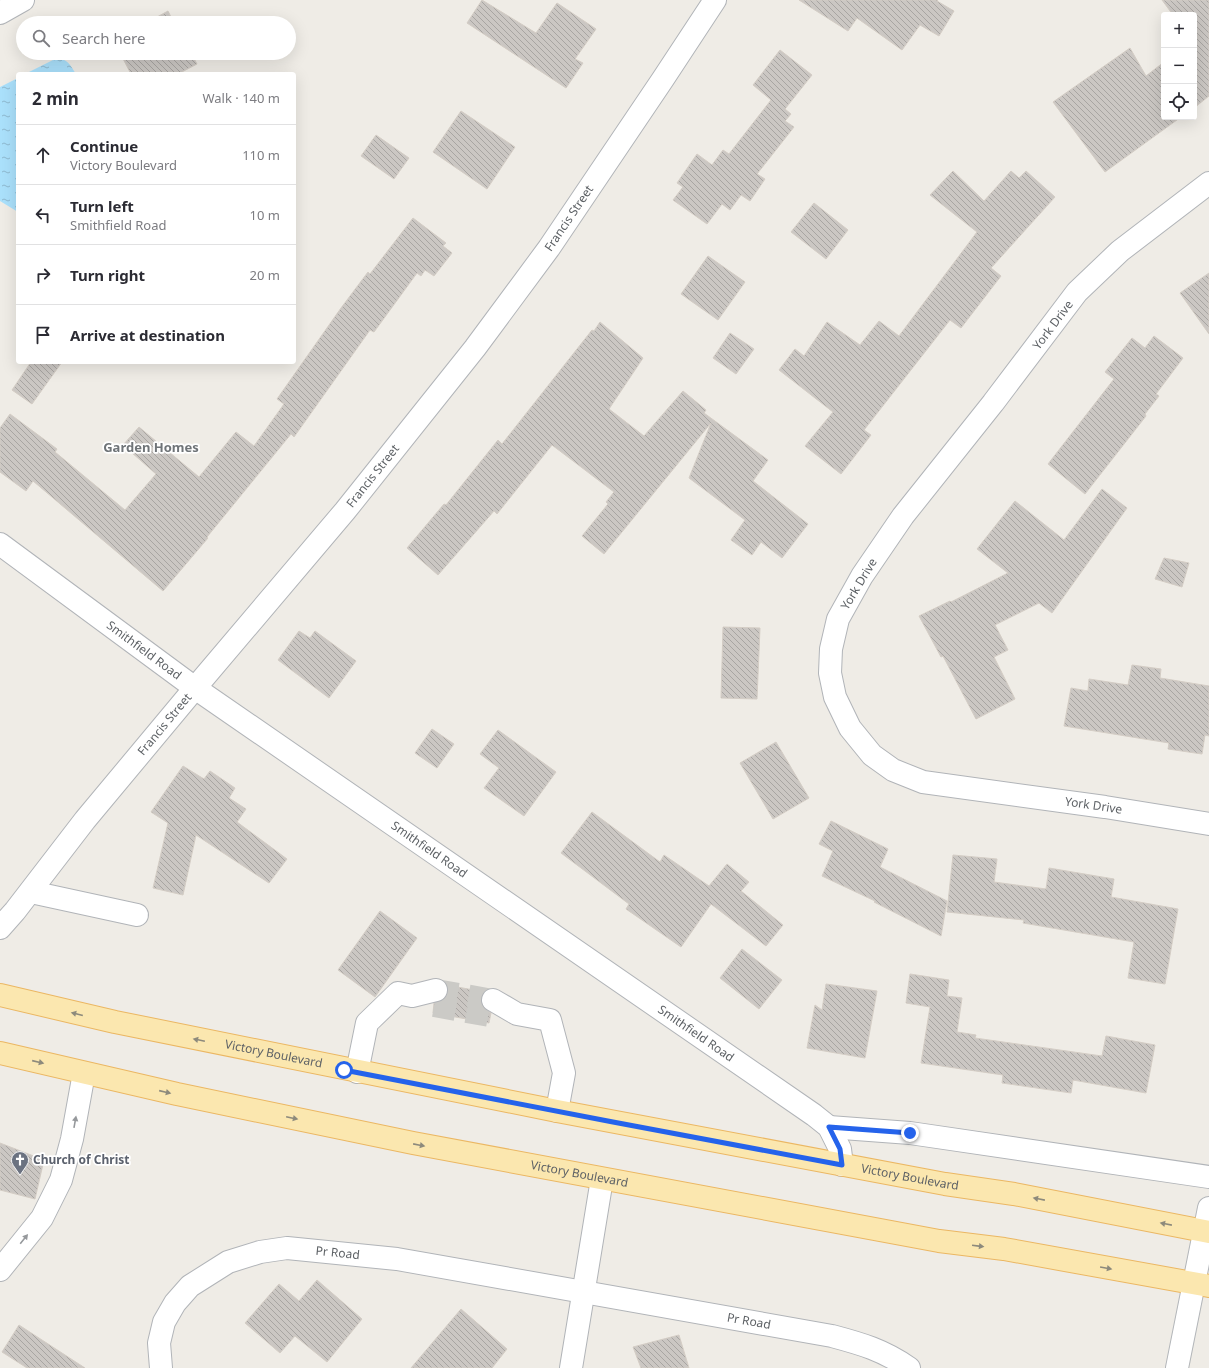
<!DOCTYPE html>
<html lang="en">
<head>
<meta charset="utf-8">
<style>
  :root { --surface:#fff; --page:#f2f2f3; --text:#2b2b33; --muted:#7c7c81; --line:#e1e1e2 }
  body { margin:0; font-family:"Noto Sans",sans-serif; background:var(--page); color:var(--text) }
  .controls { position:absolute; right:12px; top:12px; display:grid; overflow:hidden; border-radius:4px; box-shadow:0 4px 16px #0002 }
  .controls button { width:36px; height:36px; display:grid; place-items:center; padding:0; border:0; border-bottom:1px solid var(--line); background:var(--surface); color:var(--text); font:20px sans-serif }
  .stop { position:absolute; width:12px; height:12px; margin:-9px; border:3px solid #2563eb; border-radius:50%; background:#fff }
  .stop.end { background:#2563eb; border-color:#fff; box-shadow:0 1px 4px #0008 }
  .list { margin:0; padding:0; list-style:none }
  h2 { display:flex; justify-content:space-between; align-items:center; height:52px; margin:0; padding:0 16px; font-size:17px }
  h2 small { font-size:13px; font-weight:400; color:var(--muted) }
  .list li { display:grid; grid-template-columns:26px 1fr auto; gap:12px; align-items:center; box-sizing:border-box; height:60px; padding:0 16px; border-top:1px solid var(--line) }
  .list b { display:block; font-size:15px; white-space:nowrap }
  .list p { margin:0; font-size:13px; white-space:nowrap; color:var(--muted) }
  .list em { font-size:13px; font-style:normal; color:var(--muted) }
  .icon { flex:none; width:22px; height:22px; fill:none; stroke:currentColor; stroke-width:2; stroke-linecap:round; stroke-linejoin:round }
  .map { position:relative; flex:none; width:1209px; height:1368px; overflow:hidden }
  .search { position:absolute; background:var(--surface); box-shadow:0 4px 16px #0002; left:16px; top:16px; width:280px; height:44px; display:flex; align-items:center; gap:10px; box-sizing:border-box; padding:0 14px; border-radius:22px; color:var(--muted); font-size:15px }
  .panel { position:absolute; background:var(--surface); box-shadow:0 4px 16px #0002; left:16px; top:72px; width:280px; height:292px; border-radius:4px }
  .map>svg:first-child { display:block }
  .water { fill:url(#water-ripples) }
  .building { fill:url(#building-back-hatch); stroke:#d4cdc5 }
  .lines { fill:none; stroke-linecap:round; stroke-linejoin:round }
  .minor-tunnel { stroke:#cbcac6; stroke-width:22; stroke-dasharray:22 11; stroke-linecap:butt }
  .minor-casing { stroke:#b1b4b8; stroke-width:24 }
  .major-casing { stroke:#ebb763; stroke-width:24 }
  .minor { stroke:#fff; stroke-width:22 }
  .major { stroke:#fbe7af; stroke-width:22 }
  .oneway { fill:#8d8a7c }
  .oneway2 { fill:#96999c }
  .route { stroke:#2563eb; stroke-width:5 }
  .labels { text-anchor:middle; stroke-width:3.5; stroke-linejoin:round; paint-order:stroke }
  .street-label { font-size:12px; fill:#5e6266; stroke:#fff }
  .worship-label { font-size:12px; font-weight:bold; fill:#5b616d; stroke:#fff; text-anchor:start }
  .neighbourhood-label { font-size:13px; font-weight:bold; fill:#6f7478; stroke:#fff }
</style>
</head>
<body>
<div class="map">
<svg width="1209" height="1368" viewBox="0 0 1209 1368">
  <defs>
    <pattern id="water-ripples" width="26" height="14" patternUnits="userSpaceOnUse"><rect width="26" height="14" fill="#aae0fb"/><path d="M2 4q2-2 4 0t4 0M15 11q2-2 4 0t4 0" fill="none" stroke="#8eb9cf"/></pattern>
    <pattern id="building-back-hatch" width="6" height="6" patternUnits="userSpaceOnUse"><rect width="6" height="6" fill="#cbc7c3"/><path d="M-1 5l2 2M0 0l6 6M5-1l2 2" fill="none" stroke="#a8a5a2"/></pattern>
  </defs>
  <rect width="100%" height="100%" fill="#efece6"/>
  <!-- water -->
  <path class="water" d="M57,58C68,59 70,65 76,74H25Z
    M18,78V212L0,201V87Z"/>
  <!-- building -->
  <path class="building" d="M482,0L536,33L557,3L596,29L575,59L583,63L566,88L467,23Z
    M799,0H938L937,1L954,11L939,36L920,25L902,50L857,18L848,31Z
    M1162,0H1209V96L1194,108V15H1173Z
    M168,11L174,23H146Z
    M1130,48L1146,76L1164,62V117H1181L1105,172L1053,102Z
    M780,50L812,75L785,109L791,114L785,121L794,127L757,174L765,179L750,201L741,195L730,210L722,204L707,224L673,200L683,187L677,183L697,154L712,165L723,150L729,154L771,100L753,85Z
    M120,53H191L197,64L178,74H131Z
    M461,111L515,147L487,189L433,152Z
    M376,135L409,158L394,179L361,156Z
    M953,171L984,201L1011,171L1019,178L1026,171L1055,197L991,268L1001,276L961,328L950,320L864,430L871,435L841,474L805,446L833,412L779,370L795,349L804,356L827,322L860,345L879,321L899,336L977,232L930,195Z
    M814,203L848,230L826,259L791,232Z
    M413,218L446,243L443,246L452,253L434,276L425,270L421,276L417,273L374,332L370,330L294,437L291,434L207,537L208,538L163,591L33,481L26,491L0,472V428L10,414L57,449L55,452L125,510L156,474L123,445L139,427L199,477L236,432L254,446L284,404L277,399L341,308L368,272L370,274Z
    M708,256L745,282L718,320L681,294Z
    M1209,273V334L1180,293Z
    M600,322L643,358L609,409L644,436L683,391L706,410L704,413L768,460L753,481L808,524L782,558L761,542L752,555L731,540L745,520L689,478L711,423L604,554L582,536L608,504L606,502L614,492L552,445L497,514L494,511L438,575L407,548L444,504L446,505L498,440L502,444L592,330L594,331Z
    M730,333L754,349L736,374L713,358Z
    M1154,336L1183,358L1156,394L1159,396L1145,414L1146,416L1085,494L1048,464L1114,379L1105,372L1132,338L1145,348Z
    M31,362H62L32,404L12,390Z
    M1102,489L1127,508L1052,613L1039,603L995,625L1008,650L994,657L1015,699L976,719L943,656L941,657L919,616L950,601L951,602L1008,573L977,549L1015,501L1064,540Z
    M1164,558L1189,563L1182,587L1155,579Z
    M723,627L760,628L757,699L721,698Z
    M299,631L310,638L315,631L356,661L329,698L278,660Z
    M1132,665L1161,669L1160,678L1209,686V736L1205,735L1202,754L1168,749L1169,743L1064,726L1071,688L1088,691L1089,679L1128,685Z
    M432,729L454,744L437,768L415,753Z
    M498,730L556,772L524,816L484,788L499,768L480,754Z
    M776,742L809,798L773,819L740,763Z
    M183,766L204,779L210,771L235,788L229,798L246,809L237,822L287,859L269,883L196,835L183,895L153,888L168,823L151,812Z
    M592,812L660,862L664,855L709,886L727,864L749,882L741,891L783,925L766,946L711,904L681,947L626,909L629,904L561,853Z
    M831,821L888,849L880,867L947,901L941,936L874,902L875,901L822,876L833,851L819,844Z
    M953,855L997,859L994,882L1046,889L1049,868L1114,879L1111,897L1178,909L1165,984L1128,978L1134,942L1023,923L1024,920L947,912Z
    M380,911L417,938L375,997L338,970Z
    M742,949L782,980L759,1009L720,978Z
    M910,974L949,980L947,996L962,998L957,1032L976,1035L975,1038L1102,1056L1106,1036L1155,1045L1146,1093L1073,1080L1071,1093L1002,1083L1003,1075L921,1063L930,1007L906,1003Z
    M826,984L877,991L865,1058L807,1048L815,1005L822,1010Z
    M447,985L484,992L482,994L481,1000L482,1007L491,1013L489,1023L433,1013L434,1003L444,999L448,994Z
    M0,1143L44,1160L35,1199L0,1190Z
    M317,1280L362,1319L327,1362L295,1336L280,1353L245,1323L279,1284L299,1301Z
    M461,1309L507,1349L492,1368H411Z
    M19,1325L85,1368H27L2,1352Z
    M679,1335L689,1368H641L633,1347Z"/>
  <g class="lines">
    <!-- minor-tunnel -->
    <path class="minor-tunnel" d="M436,990L493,1000
      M434,1006L490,1016"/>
    <!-- minor casing -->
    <g class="minor-casing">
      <g id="minor">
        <path d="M0,13L23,0"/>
        <path id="s1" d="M1209,183L1120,251L1077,292L993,403L903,516L862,576L838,619L831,649L830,673L835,697L850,728L872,755L893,770L923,782L1105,807L1209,824"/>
        <path id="s2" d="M0,544L195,688L814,1115L829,1127L840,1149L842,1165"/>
        <path d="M31,892L137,915"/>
        <path id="s3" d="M0,928L15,911L85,820L195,688L345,511L475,348L549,248L663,79L715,0"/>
        <path d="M493,1000L517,1014L550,1020L564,1073L557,1111"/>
        <path d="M357,1072L367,1023L398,993L412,996L436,990"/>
        <path d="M829,1127L910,1133L1209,1177"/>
        <path d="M0,1270L42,1218L61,1180L72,1139L84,1073"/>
        <path id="s4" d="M161,1368L159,1343L164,1322L175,1303L190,1286L228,1262L260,1252L287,1248L397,1259L832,1336C862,1344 883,1350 909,1368"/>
        <path d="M571,1368L602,1179"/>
        <path d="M1177,1368L1209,1208"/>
      </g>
    </g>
    <!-- major casing -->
    <g class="major-casing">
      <g id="major">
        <path id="s5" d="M0,995L115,1022L557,1111L945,1184L1014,1194L1209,1232"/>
        <path id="s6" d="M0,1053L177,1094L413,1143L939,1241L1004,1249L1209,1286"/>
      </g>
    </g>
    <!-- minor -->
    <use href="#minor" class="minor"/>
    <!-- major -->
    <use href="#major" class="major"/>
  </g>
  <!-- one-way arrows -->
  <defs><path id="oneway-solid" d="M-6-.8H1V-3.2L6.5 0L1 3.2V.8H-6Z"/></defs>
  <g class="oneway">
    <use href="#oneway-solid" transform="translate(77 1014) rotate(-166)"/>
    <use href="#oneway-solid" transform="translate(199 1040) rotate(-168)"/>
    <use href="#oneway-solid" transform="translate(38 1062) rotate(13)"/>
    <use href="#oneway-solid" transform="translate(165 1092) rotate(13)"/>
    <use href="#oneway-solid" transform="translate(292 1118) rotate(12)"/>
    <use href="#oneway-solid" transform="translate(419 1145) rotate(11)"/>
    <use href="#oneway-solid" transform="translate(1039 1199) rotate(-169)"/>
    <use href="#oneway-solid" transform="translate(1166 1224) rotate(-169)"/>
    <use href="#oneway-solid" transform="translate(978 1246) rotate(7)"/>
    <use href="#oneway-solid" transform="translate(1106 1268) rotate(10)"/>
  </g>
  <g class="oneway2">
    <use href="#oneway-solid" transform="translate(75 1122) rotate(-80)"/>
    <use href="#oneway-solid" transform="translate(24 1239) rotate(-51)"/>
  </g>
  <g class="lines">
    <!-- route -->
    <path class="route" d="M344,1070L613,1122L842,1165L840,1149L829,1127L910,1133"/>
  </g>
  <!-- icons -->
  <defs>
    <g id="church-pin" transform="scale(0.9)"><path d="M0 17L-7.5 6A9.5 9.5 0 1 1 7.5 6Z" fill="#6b7280" stroke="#fff"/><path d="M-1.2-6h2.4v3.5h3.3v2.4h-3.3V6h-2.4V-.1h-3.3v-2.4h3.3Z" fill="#fff"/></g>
  </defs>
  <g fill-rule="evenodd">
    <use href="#church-pin" x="20" y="1160"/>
  </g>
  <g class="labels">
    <!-- street labels -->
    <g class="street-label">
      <text dy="4" stroke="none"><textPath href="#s3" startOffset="910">Francis Street</textPath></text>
      <text transform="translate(1053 325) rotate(-53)" y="4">York Drive</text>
      <text dy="4" stroke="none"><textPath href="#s3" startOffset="586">Francis Street</textPath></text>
      <text transform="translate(859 584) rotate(-59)" y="4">York Drive</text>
      <text dy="4" stroke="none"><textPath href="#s2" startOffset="179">Smithfield Road</textPath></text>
      <text dy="4" stroke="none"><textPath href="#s3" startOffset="262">Francis Street</textPath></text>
      <text dy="4" stroke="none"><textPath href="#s1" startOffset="956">York Drive</textPath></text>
      <text dy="4" stroke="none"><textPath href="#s2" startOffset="527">Smithfield Road</textPath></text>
      <text dy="4" stroke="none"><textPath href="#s2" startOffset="851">Smithfield Road</textPath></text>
      <text dy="4" stroke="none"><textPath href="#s5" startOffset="280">Victory Boulevard</textPath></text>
      <text dy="4" stroke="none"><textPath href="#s6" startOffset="592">Victory Boulevard</textPath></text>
      <text dy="4" stroke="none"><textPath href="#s5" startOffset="928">Victory Boulevard</textPath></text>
      <text dy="4" stroke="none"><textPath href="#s4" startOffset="248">Pr Road</textPath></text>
      <text dy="4" stroke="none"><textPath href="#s4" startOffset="665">Pr Road</textPath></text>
    </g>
    <!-- worship labels -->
    <g class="worship-label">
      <text x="33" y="1164">Church of Christ</text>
    </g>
    <!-- neighbourhood labels -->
    <g class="neighbourhood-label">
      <text x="151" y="452">Garden Homes</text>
    </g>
  </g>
</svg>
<div class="controls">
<button>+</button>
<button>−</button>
<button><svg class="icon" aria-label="locate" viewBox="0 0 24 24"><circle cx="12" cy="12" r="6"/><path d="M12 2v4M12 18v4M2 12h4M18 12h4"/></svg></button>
</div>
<div class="stop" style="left:344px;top:1070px"></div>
<div class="stop end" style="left:910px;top:1133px"></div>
<div class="search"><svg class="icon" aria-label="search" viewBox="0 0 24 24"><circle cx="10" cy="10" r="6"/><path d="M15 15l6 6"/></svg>Search here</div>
<section class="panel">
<h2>2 min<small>Walk · 140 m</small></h2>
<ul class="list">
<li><svg class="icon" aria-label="ahead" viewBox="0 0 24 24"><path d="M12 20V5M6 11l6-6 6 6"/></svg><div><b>Continue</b><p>Victory Boulevard</p></div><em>110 m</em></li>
<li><svg class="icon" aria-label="left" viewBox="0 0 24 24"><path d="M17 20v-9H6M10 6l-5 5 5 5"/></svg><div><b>Turn left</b><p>Smithfield Road</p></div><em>10 m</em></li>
<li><svg class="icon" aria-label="right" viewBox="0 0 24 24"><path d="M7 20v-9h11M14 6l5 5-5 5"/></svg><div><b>Turn right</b></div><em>20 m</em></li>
<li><svg class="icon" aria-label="arrive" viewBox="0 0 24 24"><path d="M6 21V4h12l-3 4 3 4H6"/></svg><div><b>Arrive at destination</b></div></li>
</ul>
</section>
</div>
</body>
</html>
